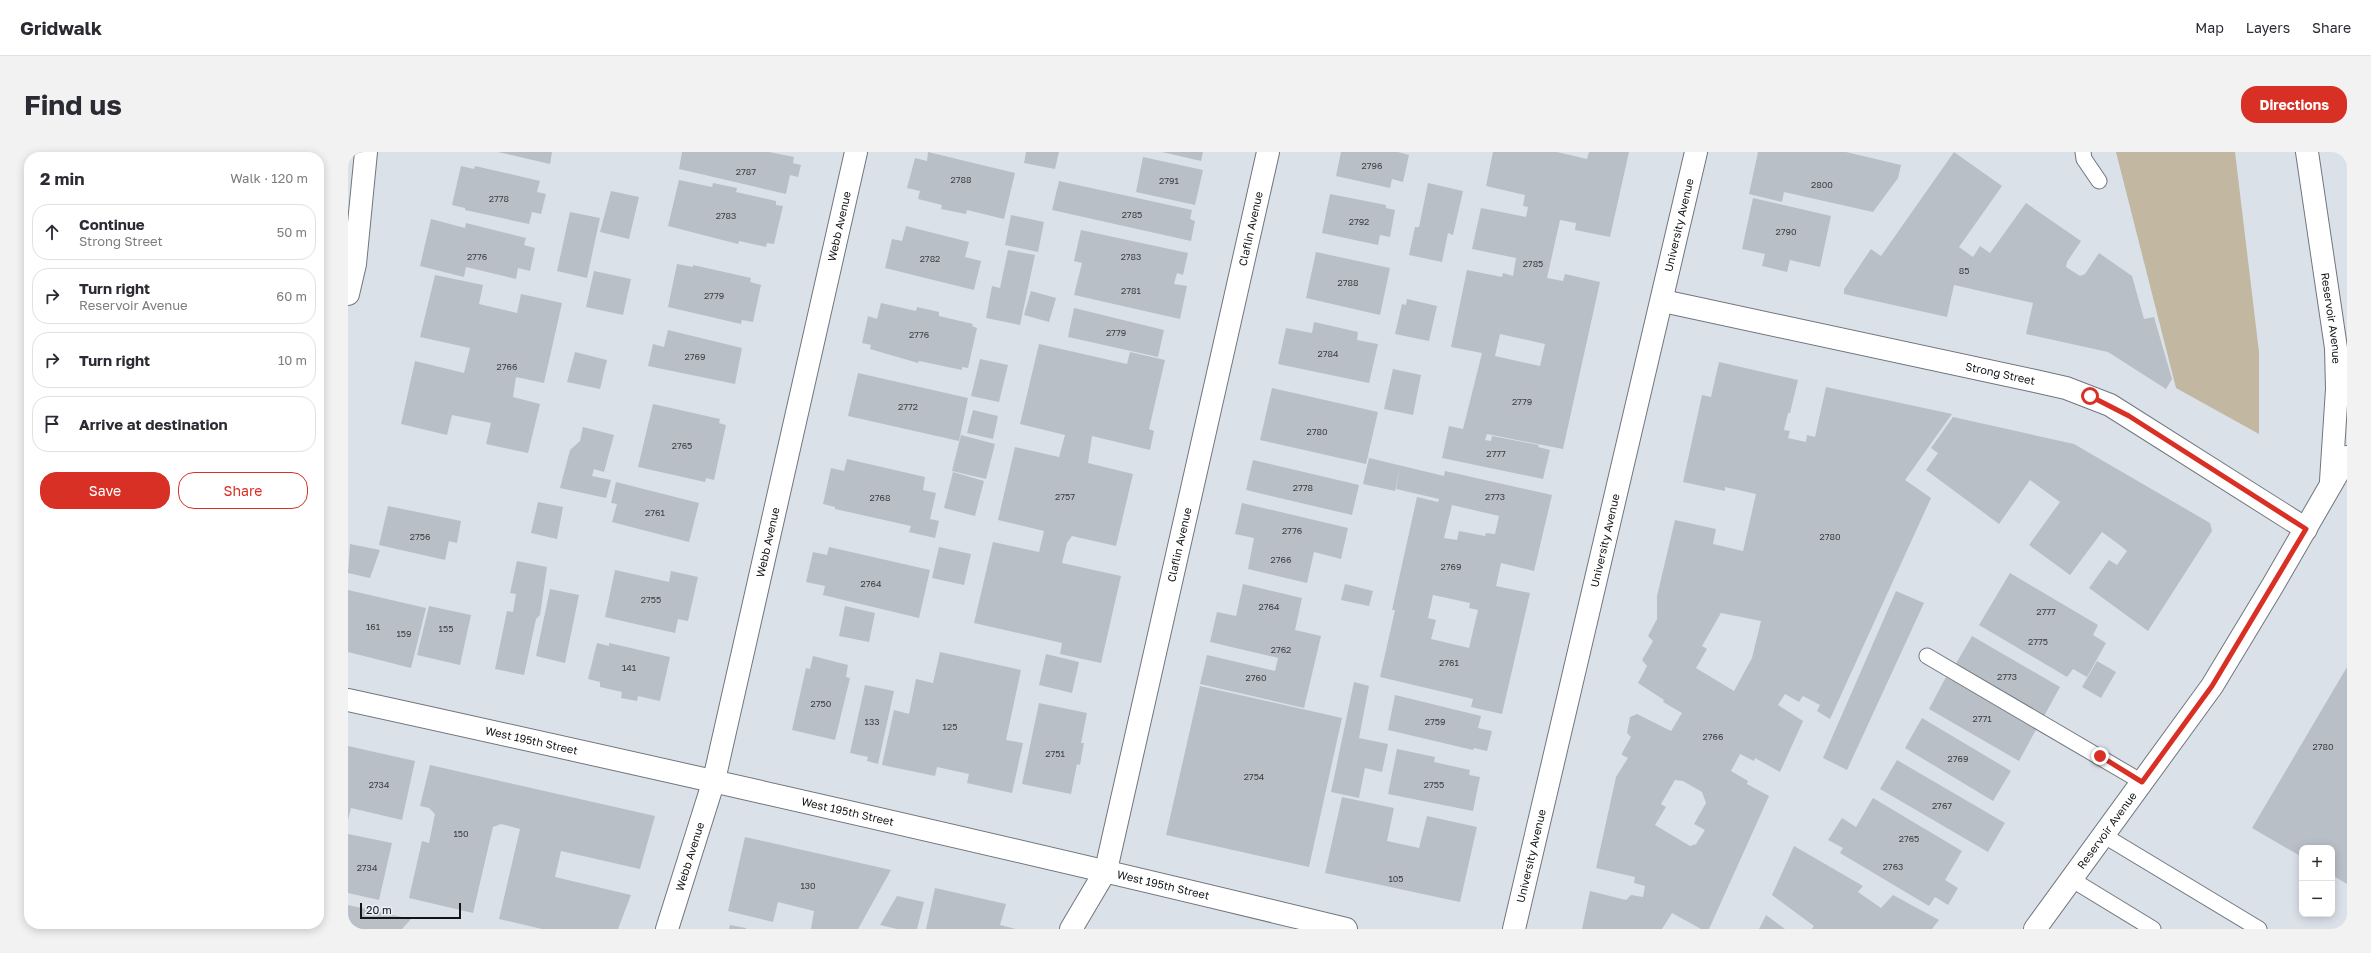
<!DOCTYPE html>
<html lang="en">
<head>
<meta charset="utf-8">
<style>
  :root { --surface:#fff; --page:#f2f2f3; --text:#2b2b33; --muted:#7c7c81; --line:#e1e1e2; --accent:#d93025 }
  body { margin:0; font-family:"Golos Text",sans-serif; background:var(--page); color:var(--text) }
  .controls { position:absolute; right:12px; bottom:12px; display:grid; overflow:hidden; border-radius:8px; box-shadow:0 2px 10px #0003 }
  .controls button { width:36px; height:36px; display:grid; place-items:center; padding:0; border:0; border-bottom:1px solid var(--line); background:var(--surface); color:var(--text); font:20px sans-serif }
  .scale { position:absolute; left:12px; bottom:10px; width:101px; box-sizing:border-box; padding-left:4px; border:2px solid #121417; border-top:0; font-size:11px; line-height:14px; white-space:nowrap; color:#121417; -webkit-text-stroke:3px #e8eef7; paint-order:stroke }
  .stop { position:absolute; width:12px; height:12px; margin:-9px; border:3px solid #d93025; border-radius:50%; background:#fff }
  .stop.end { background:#d93025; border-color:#fff; box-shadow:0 1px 4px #0008 }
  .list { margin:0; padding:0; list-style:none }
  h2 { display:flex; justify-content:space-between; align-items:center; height:52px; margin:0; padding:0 16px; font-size:17px }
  h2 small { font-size:13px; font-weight:400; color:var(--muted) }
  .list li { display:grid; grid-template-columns:26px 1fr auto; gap:12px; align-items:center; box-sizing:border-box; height:56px; margin:0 8px 8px; padding:0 8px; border:1px solid var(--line); border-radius:16px }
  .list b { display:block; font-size:15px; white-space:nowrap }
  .list p { margin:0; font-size:13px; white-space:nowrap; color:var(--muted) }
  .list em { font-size:13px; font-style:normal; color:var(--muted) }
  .actions { display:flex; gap:8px; padding:12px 16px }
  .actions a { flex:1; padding:9px 0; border:1px solid var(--accent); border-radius:16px; text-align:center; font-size:14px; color:var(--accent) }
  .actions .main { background:var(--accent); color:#fff }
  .icon { flex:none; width:22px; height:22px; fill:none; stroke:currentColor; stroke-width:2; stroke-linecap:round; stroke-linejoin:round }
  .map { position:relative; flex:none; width:1999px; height:777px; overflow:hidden; border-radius:16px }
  header { display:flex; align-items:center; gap:24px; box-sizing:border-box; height:56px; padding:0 20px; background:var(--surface); border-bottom:1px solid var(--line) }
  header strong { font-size:19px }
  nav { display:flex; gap:22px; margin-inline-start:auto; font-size:14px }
  .intro { display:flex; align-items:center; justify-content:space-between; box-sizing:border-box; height:96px; padding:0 24px }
  h1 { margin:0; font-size:28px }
  .button { padding:10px 18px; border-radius:16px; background:var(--accent); color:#fff; font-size:14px; font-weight:700 }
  main { display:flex; gap:24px; padding:0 24px }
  aside { flex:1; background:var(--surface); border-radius:16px; box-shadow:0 2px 10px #0003 }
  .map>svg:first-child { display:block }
  .green { fill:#c2b7a1 }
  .building { fill:#b9bfc7; fill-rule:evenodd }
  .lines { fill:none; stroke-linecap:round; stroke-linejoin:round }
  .lane-casing { stroke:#71767e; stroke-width:17 }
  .street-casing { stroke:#71767e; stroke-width:24 }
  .secondary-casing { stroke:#71767e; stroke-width:24 }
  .lane { stroke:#fff; stroke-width:15 }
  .street { stroke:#fff; stroke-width:22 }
  .secondary { stroke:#fff; stroke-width:22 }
  .route { stroke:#d93025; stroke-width:5 }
  .labels { text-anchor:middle; stroke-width:3; stroke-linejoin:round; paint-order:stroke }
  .number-label { font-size:9px; fill:#3c3f43 }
  .street-label { font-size:11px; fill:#121417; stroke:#e8eef7 }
</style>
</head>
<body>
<header>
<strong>Gridwalk</strong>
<nav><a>Map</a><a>Layers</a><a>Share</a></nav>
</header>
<div class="intro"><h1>Find us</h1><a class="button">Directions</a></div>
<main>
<aside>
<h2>2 min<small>Walk · 120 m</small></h2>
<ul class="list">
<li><svg class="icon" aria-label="ahead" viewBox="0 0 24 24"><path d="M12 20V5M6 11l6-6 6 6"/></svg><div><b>Continue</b><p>Strong Street</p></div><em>50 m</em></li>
<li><svg class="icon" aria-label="right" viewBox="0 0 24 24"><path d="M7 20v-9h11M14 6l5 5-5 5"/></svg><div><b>Turn right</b><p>Reservoir Avenue</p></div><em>60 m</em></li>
<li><svg class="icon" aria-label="right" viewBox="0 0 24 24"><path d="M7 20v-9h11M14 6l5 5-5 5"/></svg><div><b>Turn right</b></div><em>10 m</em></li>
<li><svg class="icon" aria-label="arrive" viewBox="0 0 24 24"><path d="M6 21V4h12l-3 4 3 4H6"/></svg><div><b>Arrive at destination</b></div></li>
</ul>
<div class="actions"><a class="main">Save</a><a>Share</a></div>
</aside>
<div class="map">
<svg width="1999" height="777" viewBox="0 0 1999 777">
  <rect width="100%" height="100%" fill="#dbe1e9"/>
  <!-- green -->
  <path class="green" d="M1768,0H1887L1911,200V282L1828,236Z"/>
  <!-- building -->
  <path class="building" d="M150,0H204L202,12Z
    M334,0H421L446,5L445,11L453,13L450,25L442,23L438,42L331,17Z
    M580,0L667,21L656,67L619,58L618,62L593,57L594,53L570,47L572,39L559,36L567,6L579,9Z
    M678,0H711L707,17L676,11Z
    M814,0H855L853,9Z
    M993,0H1050L1061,3L1055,30L1044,27L1042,36L988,24Z
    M1145,0H1209L1239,7L1241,0H1281L1262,85L1227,78L1228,71L1212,68L1199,126L1215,129L1217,122L1252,130L1215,297L1139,282L1137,288L1143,289L1144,284L1191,293L1190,295L1202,298L1195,327L1094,306L1101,274L1115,277L1134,201L1103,195L1119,118L1154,125L1155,121L1165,124L1168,106L1124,97L1133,56L1178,65L1180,55L1175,54L1177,43L1138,34ZM1152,182L1197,192L1192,214L1147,204Z
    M1410,0H1498L1553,13L1550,26L1525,60L1436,40L1434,50L1401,42Z
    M1606,0L1654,34L1611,95L1625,105L1632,94L1642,101L1678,51L1733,89L1719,110L1718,115L1732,124L1737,122L1751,101L1784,124L1796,167L1806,165L1824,227L1818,237L1760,200L1678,182L1685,151L1606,133L1599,165L1496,142V137L1523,97L1533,104Z
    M795,5L855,18L847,53L788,40Z
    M113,14L126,17L127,14L192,29L189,40L198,42L193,62L184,60L181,72L117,58V56L104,53Z
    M331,28L364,35L365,31L389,36L388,40L428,49V53L435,54L426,92L419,91L418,95L391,89L390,92L320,74Z
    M711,29L844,58L842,67L847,69L843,89L704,58Z
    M1080,31L1115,39L1105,83L1100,81L1094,110L1061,103L1067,75H1071Z
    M263,39L291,45L281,87L252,80Z
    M982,42L1038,53V56L1047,58L1042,85L1032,83L1030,93L974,81Z
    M1405,46L1483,64L1472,115L1442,108L1439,120L1414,114L1417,102L1394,97Z
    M222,60L252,66L239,126L209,119Z
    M663,63L696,70L690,100L657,93Z
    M83,67L117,76L118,71L178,86L176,93L187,96L182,119L170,116L168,127L118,115L116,125L72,114Z
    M558,74L621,90L617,105L633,109L626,138L537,116L544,87L554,89Z
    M733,78L840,101L835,123L829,121L826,132L839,134L832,167L726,143L734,111L726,109Z
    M660,98L687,103L672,173L638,166L644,134L652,136Z
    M968,100L1042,116L1032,163L958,146Z
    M329,112L345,115V113L403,126L402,130L413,133L405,170L394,168L393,172L320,155Z
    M246,119L283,127L275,163L238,155Z
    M87,123L135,133L131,152L169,161L173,142L214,151L196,231L168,225L165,245L192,252L180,301L138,292L143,271L104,263L99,283L53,272L67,209L116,221L122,196L72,185Z
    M683,139L708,146L701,170L676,163Z
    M1059,147L1089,154L1081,189L1047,182L1054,152L1058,153Z
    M533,151L568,159L569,155L591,160V164L625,172L624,174L629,176L620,216L614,215V218L571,209L570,211L522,197L523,193L514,191L520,164L529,167Z
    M726,156L816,178L810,205L720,185Z
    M966,170L1010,180L1009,188L1030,192L1021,231L930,212L938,176L964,181Z
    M320,178L394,196L387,232L300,214L305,192L316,195Z
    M691,192L779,212L782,200L817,208L801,277L806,279L802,298L744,284L740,311L785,322L768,394L724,384L719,391L714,411L773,424L753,511L712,502L714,491L626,471L645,390L691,400L696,379L650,368L667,295L711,305L717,283L672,272Z
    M227,200L259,208L252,237L219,230Z
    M632,207L660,213L651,250L623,244Z
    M1371,210L1450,228L1442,261H1440L1436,278L1442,279L1440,286L1458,290L1459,283L1467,285L1478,235L1604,262L1557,328L1583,346L1482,567L1469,559L1472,553L1455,544L1451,550L1437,542L1430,553L1455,569L1432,620L1407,606L1406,609L1392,602L1383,619L1400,629L1399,632L1421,644L1361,777H1353L1324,761L1314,777H1234L1242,739L1278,748L1283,743L1295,745L1297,734L1286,731L1287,725L1248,716L1268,625L1280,606L1274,603V601L1283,585L1279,581L1282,565L1289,562L1323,579L1334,561L1315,550L1316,548L1290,531L1299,514L1294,508L1305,489L1300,484L1309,467V444L1327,368L1368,377L1365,392L1395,399L1408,342L1377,335V339L1335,330L1354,243L1363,245ZM1373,461L1413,469L1404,506L1386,539L1348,516L1359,497L1354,494ZM1327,628L1335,629L1354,640L1358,651L1346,672L1357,678L1348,692L1342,694L1307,673L1318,655L1313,652Z
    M1045,217L1073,223L1065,263L1036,257Z
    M510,221L620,246L611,289L500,264Z
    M924,236L1030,260L1018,312L912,288Z
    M305,252L372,267L371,271L378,273L366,328L358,326L357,330L290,315Z
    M625,258L650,264L645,287L619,281Z
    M1605,265L1726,292L1862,371L1864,379L1800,479L1741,436L1761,408L1769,413L1779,399L1773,394L1754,380L1722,423L1681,393L1712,350L1682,328L1651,372L1578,318L1590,301L1583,296Z
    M235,275L266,283L256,320L246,317L244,324L263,328L258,346L212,336L222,298L232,289Z
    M613,283L647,292L638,327L604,319Z
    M1021,306L1096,324L1097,319L1204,343L1186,419L1153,411L1148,434L1182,441L1154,562L1123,555L1125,547L1032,525L1047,458H1044L1069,345L1090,350L1091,347L1048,337L1052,316L1047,339L1015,332ZM1104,353L1151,364L1147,382L1138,381L1137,384L1111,379L1109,388L1096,386ZM1085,443L1122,451L1121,456L1130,458L1121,496L1083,487L1088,468L1080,466Z
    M499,307L577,325L575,338L588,341L582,367L591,369L587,386L561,380L563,374L487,357V355L475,352L483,316L496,319Z
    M905,308L1011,333L1004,363L898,338Z
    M605,320L636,329L627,364L596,356Z
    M268,330L351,351L341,390L264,370L269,352L263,351Z
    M190,350L215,355L209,387L183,381Z
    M894,351L1000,376L993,407L966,400L959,431L900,417L906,386L887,382Z
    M40,354L113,369L109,391L101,389L97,408L31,393Z
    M2,392L32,398L22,426L0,421Z
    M481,395L582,418L571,466L475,443L477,434L458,430L465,400L479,403Z
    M591,395L623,402L616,433L584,426Z
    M169,409L199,415L192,463L188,467L176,523L147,517L159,459L165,460L168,442L162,441Z
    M267,418L321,430L323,419L350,425L340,469L330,467L327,481L257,465Z
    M1662,421L1750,473L1745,483L1758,491L1739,525L1725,517L1719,525L1631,473Z
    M895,432L954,446L947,478L973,484L956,556L852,532L859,503L927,519L930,506L862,490L869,460L888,464Z
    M997,432L1025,439L1021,454L993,448Z
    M202,437L231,443L217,511L188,504Z
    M0,438L78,456L63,516L0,500Z
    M1548,439L1576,451L1499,618L1475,606Z
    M81,454L123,463L112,513L69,503Z
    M497,454L527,461L521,490L491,484Z
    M1624,484L1712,535L1695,566L1606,515Z
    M249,491L261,494V491L322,505L312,549L290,544L289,549L273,546L274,540L252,535V530L240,527Z
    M592,500L673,518L658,588L675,591L664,641L619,631L621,622L589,615L587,624L534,613L546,558L561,562L568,527L585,531Z
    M698,502L731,510L724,541L691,533Z
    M465,504L500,513L498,525L502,526L487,588L444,578L458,516L462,517Z
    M1749,509L1768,520L1753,546L1734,535Z
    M1999,515V732L1984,723V696H1954V705L1904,676Z
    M1598,525L1689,576L1671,609L1581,557Z
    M1006,530L1021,534L1011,586L1040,592L1034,620L1017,616L1011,646L983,640Z
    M517,533L546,539L530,612L519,609L520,605L502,601Z
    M852,534L994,566L961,715L818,683Z
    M1047,543L1133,564L1130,576L1144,579L1139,599L1126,596L1125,598L1040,578Z
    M691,551L739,561L733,591H736L732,613L729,612L723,642L674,632Z
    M1574,566L1663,619L1645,649L1557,596Z
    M0,594L67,609L54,668L3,656L0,668Z
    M1049,597L1087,605L1086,610L1122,618L1121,623L1132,625L1125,659L1040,642Z
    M1549,608L1657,671L1640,700L1532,637Z
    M82,613L307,664L292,717L213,699L207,725L283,743L270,777H194L151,767L172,677L153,672L145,675L125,761L61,746L74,689L81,691L87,662L81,656L72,654Z
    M994,645L1046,656L1039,689L1071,696L1079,664L1129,675L1112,750L977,721Z
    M1525,646L1614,699L1597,728L1610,736L1600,753L1587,745L1581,754L1492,701L1495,696L1480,688L1494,666L1508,675Z
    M0,682L44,691L31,748L0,741Z
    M397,685L543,718L510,777H463L466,759L430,750L425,770L380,759Z
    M1446,694L1515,734L1510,740L1533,756L1545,743L1591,768L1584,777H1464L1466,774L1424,743Z
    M587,736L658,752L652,773L668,777H578Z
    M549,744L576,750L569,777H549L532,773Z
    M0,753L63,767L54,777H0Z
    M1418,763L1437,777H1411Z
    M382,773L398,776V777H381Z"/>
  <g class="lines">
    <!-- lane casing -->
    <g class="lane-casing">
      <path id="lane" d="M1735,0L1736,7L1751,29
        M1579,504L1794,630
        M1755,683L1911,777
        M1723,727L1805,777"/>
    </g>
    <!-- street casing -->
    <g class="street-casing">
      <g id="street">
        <path id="s1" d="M1315,149L1687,229L1718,236L1762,253L1958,377"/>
        <path id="s2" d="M0,548C333,621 666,696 998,777"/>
        <path id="s3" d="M319,777L366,628L508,0"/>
        <path id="s4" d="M723,777L758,718L920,0"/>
      </g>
    </g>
    <!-- secondary casing -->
    <g class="secondary-casing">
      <g id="secondary">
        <path id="s5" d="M1959,0L1988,196L1989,237L1983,329"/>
        <path d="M0,142L7,112L18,0"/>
        <path id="s6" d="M1166,777L1348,0"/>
        <path id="s7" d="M1687,777L1864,534L1925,433L1999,305"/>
      </g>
    </g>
    <!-- lane -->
    <use href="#lane" class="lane"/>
    <!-- street -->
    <use href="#street" class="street"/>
    <!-- secondary -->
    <use href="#secondary" class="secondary"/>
  </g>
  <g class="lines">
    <!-- route -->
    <path class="route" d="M1742,244L1781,264L1958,377L1864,534L1794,630L1752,604"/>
  </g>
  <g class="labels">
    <!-- number labels -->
    <g class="number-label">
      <text x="1024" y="17">2796</text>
      <text x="398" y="23">2787</text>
      <text x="613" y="31">2788</text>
      <text x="821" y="32">2791</text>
      <text x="1474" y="36">2800</text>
      <text x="151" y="50">2778</text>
      <text x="784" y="66">2785</text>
      <text x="378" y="67">2783</text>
      <text x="1011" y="73">2792</text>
      <text x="1438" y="83">2790</text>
      <text x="129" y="108">2776</text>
      <text x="783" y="108">2783</text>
      <text x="582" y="110">2782</text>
      <text x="1185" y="115">2785</text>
      <text x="1616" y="122">85</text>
      <text x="1000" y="134">2788</text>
      <text x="783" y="142">2781</text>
      <text x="366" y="147">2779</text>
      <text x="768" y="184">2779</text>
      <text x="571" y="186">2776</text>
      <text x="980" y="205">2784</text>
      <text x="347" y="208">2769</text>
      <text x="159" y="218">2766</text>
      <text x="1174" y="253">2779</text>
      <text x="560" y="258">2772</text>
      <text x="969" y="283">2780</text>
      <text x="334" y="297">2765</text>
      <text x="1148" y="305">2777</text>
      <text x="955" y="339">2778</text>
      <text x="717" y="348">2757</text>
      <text x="1147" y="348">2773</text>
      <text x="532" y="349">2768</text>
      <text x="307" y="364">2761</text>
      <text x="944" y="382">2776</text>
      <text x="72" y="388">2756</text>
      <text x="1482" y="388">2780</text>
      <text x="933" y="411">2766</text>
      <text x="1103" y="418">2769</text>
      <text x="523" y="435">2764</text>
      <text x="303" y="451">2755</text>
      <text x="921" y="458">2764</text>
      <text x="1698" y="463">2777</text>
      <text x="25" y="478">161</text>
      <text x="98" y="480">155</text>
      <text x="56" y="485">159</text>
      <text x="1690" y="493">2775</text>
      <text x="933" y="501">2762</text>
      <text x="1101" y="514">2761</text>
      <text x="281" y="519">141</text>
      <text x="1659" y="528">2773</text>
      <text x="908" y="529">2760</text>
      <text x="473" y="555">2750</text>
      <text x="1634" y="570">2771</text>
      <text x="524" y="573">133</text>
      <text x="1087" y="573">2759</text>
      <text x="602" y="578">125</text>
      <text x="1365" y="588">2766</text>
      <text x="1975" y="598">2780</text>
      <text x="707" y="605">2751</text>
      <text x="1610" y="610">2769</text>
      <text x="906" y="628">2754</text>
      <text x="31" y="636">2734</text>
      <text x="1086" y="636">2755</text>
      <text x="1594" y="657">2767</text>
      <text x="113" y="685">150</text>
      <text x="1561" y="690">2765</text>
      <text x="1545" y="718">2763</text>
      <text x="19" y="719">2734</text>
      <text x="1048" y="730">105</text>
      <text x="460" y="737">130</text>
    </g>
    <!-- street labels -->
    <g class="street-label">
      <text dy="4" stroke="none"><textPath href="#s6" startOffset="723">University Avenue</textPath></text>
      <text dy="4" stroke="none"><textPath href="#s3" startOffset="724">Webb Avenue</textPath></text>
      <text dy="4" stroke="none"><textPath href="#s4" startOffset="726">Claflin Avenue</textPath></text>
      <text dy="4" stroke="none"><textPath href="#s5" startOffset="168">Reservoir Avenue</textPath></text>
      <text dy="4" stroke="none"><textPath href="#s1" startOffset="345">Strong Street</textPath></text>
      <text dy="4" stroke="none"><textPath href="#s6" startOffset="399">University Avenue</textPath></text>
      <text dy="4" stroke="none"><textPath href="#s3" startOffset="400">Webb Avenue</textPath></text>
      <text dy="4" stroke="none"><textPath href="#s4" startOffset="402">Claflin Avenue</textPath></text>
      <text dy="4" stroke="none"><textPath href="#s2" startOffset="188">West 195th Street</textPath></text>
      <text dy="4" stroke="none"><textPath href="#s2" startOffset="512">West 195th Street</textPath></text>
      <text dy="4" stroke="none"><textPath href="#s7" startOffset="122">Reservoir Avenue</textPath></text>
      <text dy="4" stroke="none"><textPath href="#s3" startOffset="76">Webb Avenue</textPath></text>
      <text dy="4" stroke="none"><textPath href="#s6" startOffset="75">University Avenue</textPath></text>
      <text dy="4" stroke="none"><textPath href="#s2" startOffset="836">West 195th Street</textPath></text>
    </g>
  </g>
</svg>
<div class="controls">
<button>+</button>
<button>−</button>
</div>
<div class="scale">20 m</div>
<div class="stop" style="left:1742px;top:244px"></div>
<div class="stop end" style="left:1752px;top:604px"></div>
</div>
</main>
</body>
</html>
